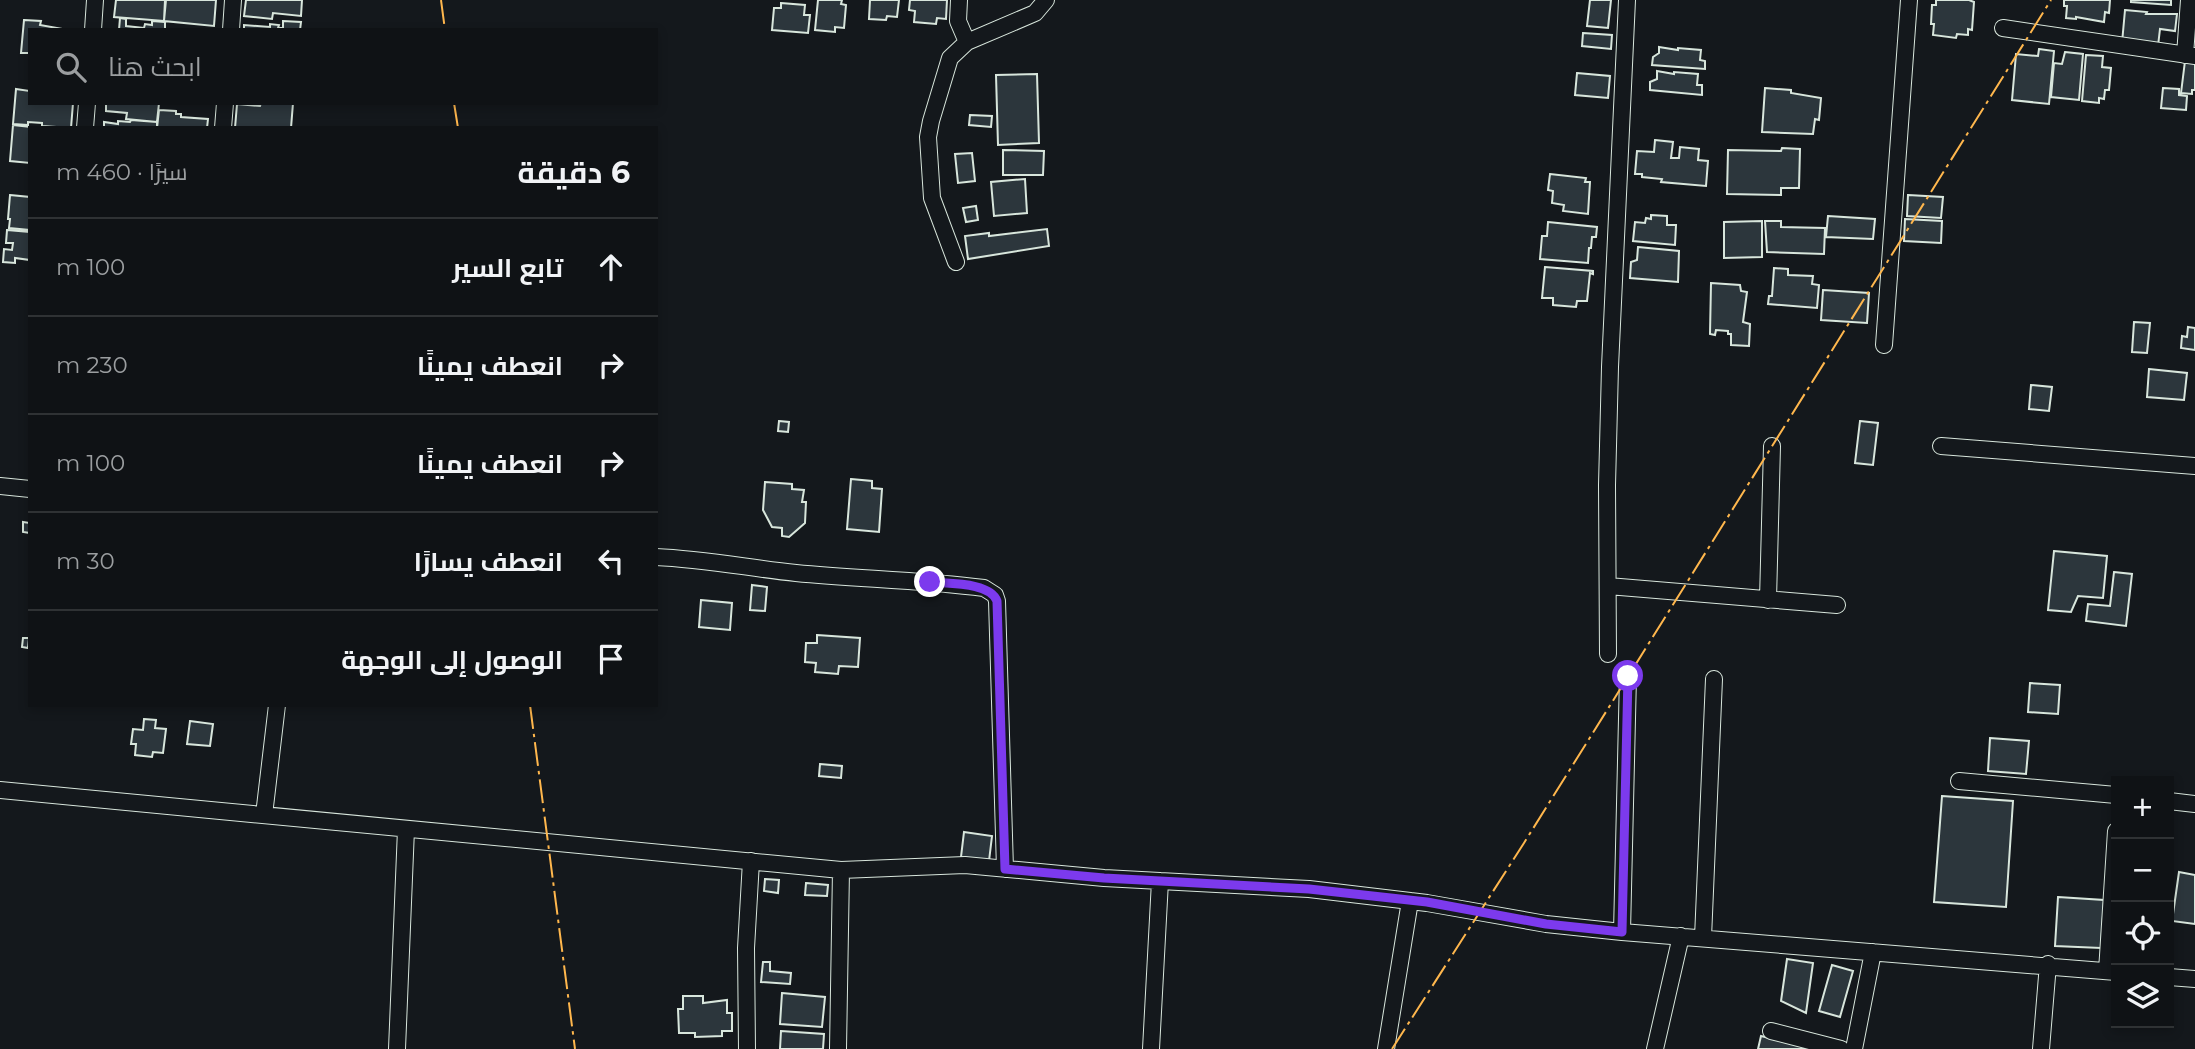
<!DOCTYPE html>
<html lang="ar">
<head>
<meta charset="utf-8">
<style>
  :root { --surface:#0f1215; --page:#1d2022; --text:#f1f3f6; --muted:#9b9ea0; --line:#2f3234 }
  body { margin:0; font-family:Montserrat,Cairo,sans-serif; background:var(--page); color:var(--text); direction:rtl }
  .controls { position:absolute; right:21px; bottom:21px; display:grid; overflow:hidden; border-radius:0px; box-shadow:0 4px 10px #0003 }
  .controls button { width:63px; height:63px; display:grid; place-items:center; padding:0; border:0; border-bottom:2px solid var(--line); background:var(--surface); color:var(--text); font:35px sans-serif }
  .stop { position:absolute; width:21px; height:21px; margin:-16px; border:5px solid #7c3aed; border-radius:50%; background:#fff }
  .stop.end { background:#7c3aed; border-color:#fff; box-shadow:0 2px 7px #0008 }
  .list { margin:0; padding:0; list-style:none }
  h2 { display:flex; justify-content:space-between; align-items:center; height:91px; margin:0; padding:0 28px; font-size:30px }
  h2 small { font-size:23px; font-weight:400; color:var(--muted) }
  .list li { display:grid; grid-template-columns:46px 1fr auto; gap:21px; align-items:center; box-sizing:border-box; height:98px; padding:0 28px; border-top:2px solid var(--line) }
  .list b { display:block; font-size:26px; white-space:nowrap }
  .list em { font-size:23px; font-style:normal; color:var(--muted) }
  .icon { flex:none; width:38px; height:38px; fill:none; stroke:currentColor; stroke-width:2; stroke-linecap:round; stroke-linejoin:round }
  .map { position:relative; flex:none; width:2195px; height:1049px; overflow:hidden; direction:ltr }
  .search { position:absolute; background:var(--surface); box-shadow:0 4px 10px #0003; left:28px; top:28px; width:630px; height:77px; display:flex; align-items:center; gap:18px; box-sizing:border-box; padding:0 24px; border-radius:0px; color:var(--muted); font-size:26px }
  .panel { position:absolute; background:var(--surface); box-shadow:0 4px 10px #0003; left:28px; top:126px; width:630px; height:581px; border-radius:0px; direction:rtl }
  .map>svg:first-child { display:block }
  .building { fill:#2c363c; stroke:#d8e6dc; stroke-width:2 }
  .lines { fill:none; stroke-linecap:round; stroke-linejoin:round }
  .minor-casing { stroke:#d8e6dc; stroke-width:18 }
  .minor { stroke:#14181c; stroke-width:16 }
  .power { stroke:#ffb74d; stroke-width:2; stroke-dasharray:24 5 3.5 5; stroke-linecap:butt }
  .route { stroke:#7c3aed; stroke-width:9 }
</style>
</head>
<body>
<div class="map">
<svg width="2195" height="1049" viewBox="0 0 2195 1049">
  <rect width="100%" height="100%" fill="#14181c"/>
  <!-- building -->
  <path class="building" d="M116,0H165L164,21L114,17Z
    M166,0H216L214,26L164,21Z
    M246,0H302L301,16L273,13L272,19L244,16Z
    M818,0H842L841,4L846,5L844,28L835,27V32L815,30Z
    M870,0H899L897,17L887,16L886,20L869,19Z
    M910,0H947L946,19L937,18L936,24L914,22L915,11L909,10Z
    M1590,0H1611L1608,28L1587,26Z
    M1936,0H1969L1974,2L1972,30L1968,29V35L1957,34L1956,38L1933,35L1934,24H1931L1932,5H1936Z
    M2064,0H2110L2109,13L2105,12L2104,22L2076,17V19L2066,18L2067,6H2064Z
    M2131,0H2171V5L2131,2Z
    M781,3L805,5L804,15H810L808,33L772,30L774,8H781Z
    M2125,10L2147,12L2146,14H2177L2175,31L2160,29L2158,46L2122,43Z
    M120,18L126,19V26L144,28L145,24L152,25V21L165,22V30H119Z
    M24,20L41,21L40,25L68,30H30V53H21Z
    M283,21L301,22L300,30H244V25L270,27V24L279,25L278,28H283Z
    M1583,33L1612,35L1611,49L1582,46Z
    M1659,47L1678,50V48L1701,50L1700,60L1705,61V69L1652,65L1653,57L1659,53Z
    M2039,49L2054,51L2049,104L2012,100L2016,54L2038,56Z
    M2065,52L2083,54L2079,100L2051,97L2054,63L2062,64Z
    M2086,55L2103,56L2102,67L2111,68L2109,90H2105L2104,99L2099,98V103L2082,101Z
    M2185,61L2195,62V90H2192V94L2181,93Z
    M1657,71L1674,74V72L1698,74L1697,85H1702V95L1650,90V82L1657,79Z
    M1577,73L1610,76L1608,98L1575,95Z
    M1037,74L1039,143L998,145L996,75Z
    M1765,88L1791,90V93L1821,98L1819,120L1815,119L1813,134L1762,132Z
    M2163,88L2179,89V95L2187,96L2186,110L2161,108Z
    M16,89L30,91V103H73L71,128L42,126V123L28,122V125L13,124Z
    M106,103H159L157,122L126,119L127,113L106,111Z
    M261,103H293L291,128H235L237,104L260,106Z
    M159,110L176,111V114H181V117L208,119L207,128H157Z
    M970,115L992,116L991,127L969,125Z
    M131,120L157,122V128H104V122L118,124V121L130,122Z
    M13,125L31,127L30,163L10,161Z
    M1655,140L1673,142L1671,158H1679L1680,147L1699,149L1698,160L1708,161L1706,186L1661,182L1662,179L1642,177V174H1635L1637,151L1654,152Z
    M1782,148L1800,149L1799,188H1781V195L1727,194L1728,150L1781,151Z
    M1003,150L1044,151L1043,175H1003Z
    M972,153L975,181L958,183L955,154Z
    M1550,174L1586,178L1585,182H1590L1588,214L1563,211L1564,205L1552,203L1553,191L1548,190Z
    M1025,179L1027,213L994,216L991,182Z
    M10,195L30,197V230L9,228L10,219H8Z
    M1908,195L1943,197L1941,218L1907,216Z
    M976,206L978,220L966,222L963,208Z
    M1651,215L1667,216V225H1676L1675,245L1633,241L1635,222L1645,223L1646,218L1651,219Z
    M1828,216L1875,219L1873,239L1826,237Z
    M1905,219L1942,221L1941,243L1904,241Z
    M1762,221V257L1724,258V222Z
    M1765,221H1781V227L1825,228L1824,254L1767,252Z
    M1548,222L1597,227L1596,237H1592L1591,248H1589L1588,263L1540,259L1542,236H1547Z
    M1047,229L1049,246L968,259L965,236L989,233V236Z
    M7,230L30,232V260L15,258V263L3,262L4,249L12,250L13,243H6Z
    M1638,247L1679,251L1678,282L1630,278L1631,262L1637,260Z
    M1545,267L1593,271V274L1590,273L1587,301H1577L1576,307L1553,305V298H1542Z
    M1774,268L1788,269V275L1813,276L1812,284L1819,285L1817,308L1768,304L1769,296H1772Z
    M1711,283L1740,285L1741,291L1747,292L1743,322L1750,324L1749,346L1731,345V334H1728V331L1716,330L1715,335L1710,334Z
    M1823,290L1869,293L1867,323L1821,320Z
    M2134,322L2150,323L2147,353L2132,352Z
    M2188,327L2195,328V350L2181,348L2182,336L2187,337Z
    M2149,369L2187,373L2184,400L2147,397Z
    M2031,385L2052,387L2049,411L2029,409Z
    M779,421L789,422L788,432L778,431Z
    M1860,421L1878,423L1873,465L1855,463Z
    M851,479L872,481V488L882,489L879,532L847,529Z
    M765,482L792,484V489L804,490L802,502H806L805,523L789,537L782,536V528L772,527L763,510Z
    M23,522L30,523V533L23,532Z
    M2054,551L2107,556L2103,598L2078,596L2071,612L2048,610Z
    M2114,572L2132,574L2126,626L2086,621L2088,604L2110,606Z
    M752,585L767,587L765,611L750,610Z
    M701,600L732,603L730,630L699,627Z
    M817,635L860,638L858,667L839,666L838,674L815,672L816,663L805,662L806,643H817Z
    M23,638H29L28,648L22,647Z
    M2030,683L2060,685L2058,714L2028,712Z
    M144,719L156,720L155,728L166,729L163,753L153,752L152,757L135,755L136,744H131L133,729L143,730Z
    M190,721L213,724L210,746L187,744Z
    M1990,738L2029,741L2026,774L1988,771Z
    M820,764L842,766L841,778L819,776Z
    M1942,796L2013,801L2006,907L1934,902Z
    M964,832L992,836L989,861L961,857Z
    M2179,872L2195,875V924L2172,921Z
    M765,879L779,880L778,893L764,891Z
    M806,883L828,885L827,896L805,895Z
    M2058,897L2104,900L2101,948L2055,946Z
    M1787,959L1813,963L1806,1013L1781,1001Z
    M763,962H770V971L791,973L790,984L761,982Z
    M1832,965L1853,971L1840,1017L1819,1011Z
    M782,993L825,997L822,1027L780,1024Z
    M683,996H703V1003L727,1000V1013H732V1031H722V1036L695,1037V1033H679L678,1009H683Z
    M781,1031L824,1034L823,1049H780Z
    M1761,1036L1813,1049H1758Z"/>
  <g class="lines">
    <!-- minor casing -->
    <g class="minor-casing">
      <path id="minor" d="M959,0L958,21L967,42
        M2003,28L2195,56
        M93,30L95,0
        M231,30L233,0
        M2185,55L2189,0
        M85,128L87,103
        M223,128L225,103
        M956,262L932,198L928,137L931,121L950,58L967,42L1035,13L1046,0
        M1884,345L1909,0
        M1941,446L2195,466
        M0,486L30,489
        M656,557C703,559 749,568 796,573C859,579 922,580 984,588L995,595L997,601L1005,869
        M1608,586L1837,605
        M1768,600L1772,446
        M1608,654L1607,485L1610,367L1627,0
        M1959,781L2116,795
        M0,790L841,870L965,865L1104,878L1309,889L1427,903L1546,924L1622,932L2116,972
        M2169,801L2195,804
        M264,815L277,705
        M1622,932L1628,676
        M1703,938L1714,679
        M2107,971L2116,831
        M2169,977L2195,979
        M1771,1031L1841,1049
        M397,1049L406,829
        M747,1049L746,948L751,861
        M838,1049L841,870
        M1151,1049L1160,881
        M1386,1049L1410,901
        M1655,1049L1681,936
        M1854,1049L1873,952
        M2041,1049L2048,964"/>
    </g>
    <!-- minor -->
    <use href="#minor" class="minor"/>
    <!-- power -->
    <path class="power" d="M441,0L445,30
      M454,103L458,128
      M530,705L575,1049
      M1392,1049L1524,843L2051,0"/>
  </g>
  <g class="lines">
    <!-- route -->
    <path class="route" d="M930,582C949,584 990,582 997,601L1005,869L1104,878L1309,889L1427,902L1546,924L1622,932L1628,676"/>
  </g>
</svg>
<div class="controls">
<button>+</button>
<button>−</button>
<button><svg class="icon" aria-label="locate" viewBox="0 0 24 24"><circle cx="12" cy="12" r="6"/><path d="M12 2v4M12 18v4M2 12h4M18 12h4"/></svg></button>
<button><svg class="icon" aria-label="layers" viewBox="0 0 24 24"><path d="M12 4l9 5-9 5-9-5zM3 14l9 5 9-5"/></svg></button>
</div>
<div class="stop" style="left:1628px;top:676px"></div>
<div class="stop end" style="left:930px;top:582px"></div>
<div class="search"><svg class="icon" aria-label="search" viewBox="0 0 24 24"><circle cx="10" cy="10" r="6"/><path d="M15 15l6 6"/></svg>ابحث هنا</div>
<section class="panel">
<h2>6 دقيقة<small>سيرًا · 460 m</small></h2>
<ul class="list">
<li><svg class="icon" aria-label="ahead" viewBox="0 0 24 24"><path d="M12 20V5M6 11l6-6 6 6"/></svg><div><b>تابع السير</b></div><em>100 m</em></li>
<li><svg class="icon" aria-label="right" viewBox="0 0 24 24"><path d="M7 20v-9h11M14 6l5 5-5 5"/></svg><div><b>انعطف يمينًا</b></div><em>230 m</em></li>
<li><svg class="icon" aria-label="right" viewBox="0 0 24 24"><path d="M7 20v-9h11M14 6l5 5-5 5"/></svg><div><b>انعطف يمينًا</b></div><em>100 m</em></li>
<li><svg class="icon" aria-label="left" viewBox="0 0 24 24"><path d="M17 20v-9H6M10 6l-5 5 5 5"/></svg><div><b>انعطف يسارًا</b></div><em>30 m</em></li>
<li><svg class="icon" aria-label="arrive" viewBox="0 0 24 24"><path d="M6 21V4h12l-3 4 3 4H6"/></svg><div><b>الوصول إلى الوجهة</b></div></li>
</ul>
</section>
</div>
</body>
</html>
